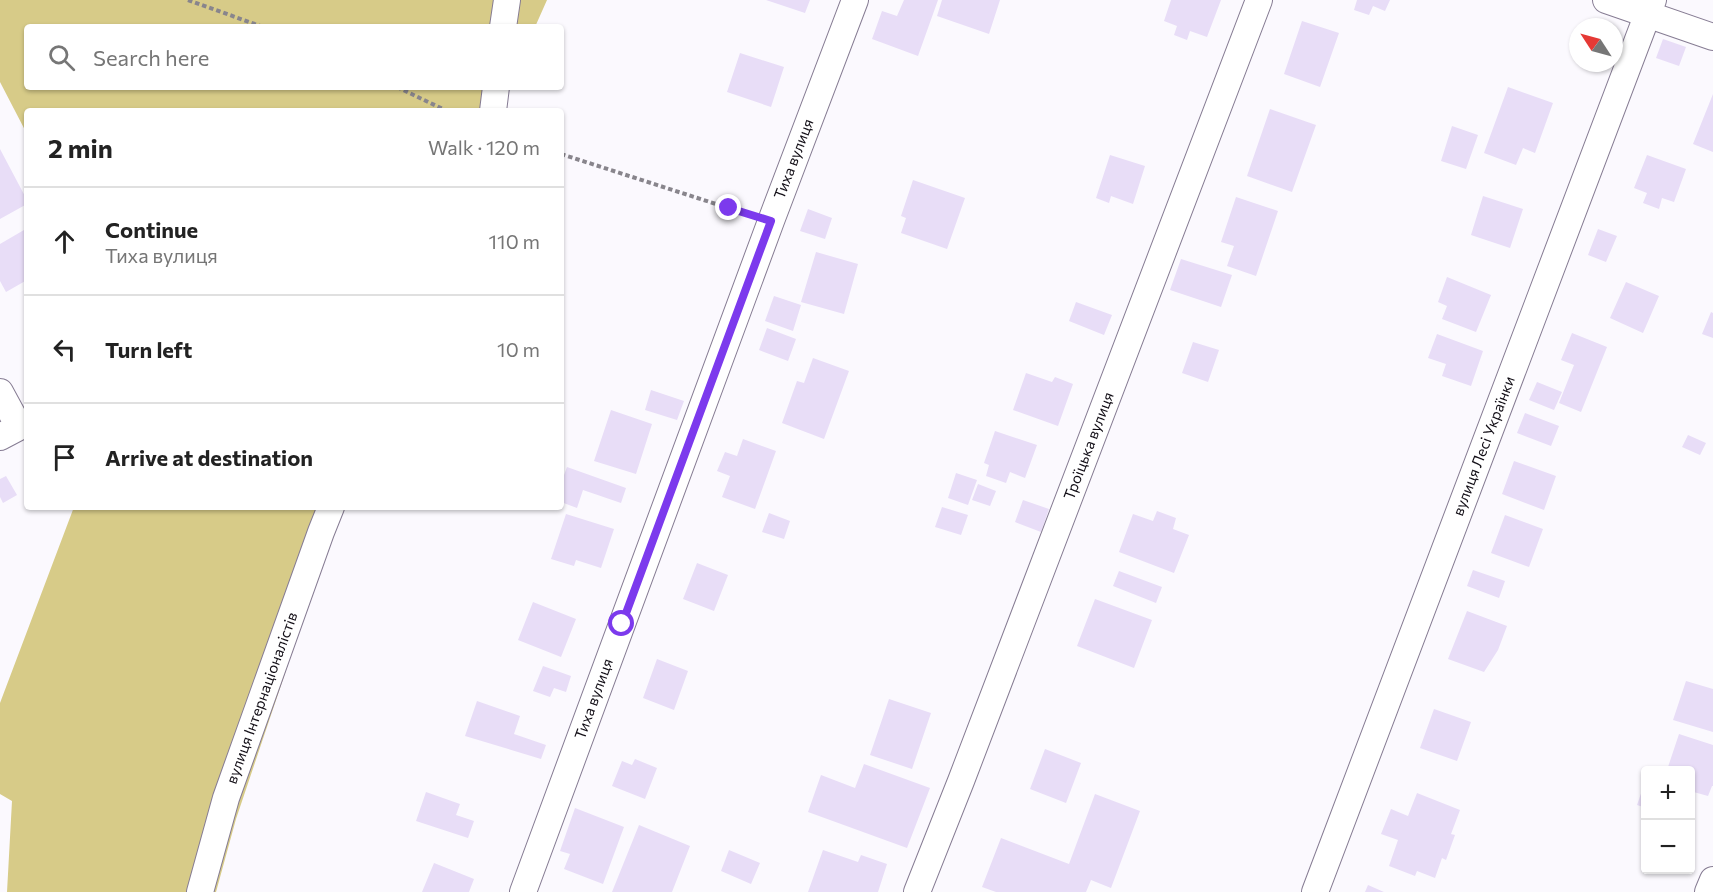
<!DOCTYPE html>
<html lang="en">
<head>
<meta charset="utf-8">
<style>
  :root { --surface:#fff; --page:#f6f6f6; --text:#222; --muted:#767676; --line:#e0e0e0 }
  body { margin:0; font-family:Commissioner,sans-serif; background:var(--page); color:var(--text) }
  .controls { position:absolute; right:18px; bottom:18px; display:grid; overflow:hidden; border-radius:6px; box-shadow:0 2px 4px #0004 }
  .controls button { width:54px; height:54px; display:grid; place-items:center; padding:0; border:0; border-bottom:2px solid var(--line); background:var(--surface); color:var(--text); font:30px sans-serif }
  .compass { position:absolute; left:1569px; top:18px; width:54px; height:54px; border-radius:50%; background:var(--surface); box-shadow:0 2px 4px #0004; rotate:306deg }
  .stop { position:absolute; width:18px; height:18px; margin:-14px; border:4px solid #7c3aed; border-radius:50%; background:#fff }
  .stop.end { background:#7c3aed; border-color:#fff; box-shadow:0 2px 6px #0008 }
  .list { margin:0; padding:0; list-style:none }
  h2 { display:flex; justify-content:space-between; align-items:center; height:78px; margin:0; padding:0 24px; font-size:26px }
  h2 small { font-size:20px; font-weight:400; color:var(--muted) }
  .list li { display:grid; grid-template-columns:39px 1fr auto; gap:18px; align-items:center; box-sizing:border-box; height:108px; padding:0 24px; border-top:2px solid var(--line) }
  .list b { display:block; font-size:22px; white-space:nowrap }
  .list p { margin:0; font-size:20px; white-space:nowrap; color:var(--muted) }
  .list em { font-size:20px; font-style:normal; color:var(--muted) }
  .icon { flex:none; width:33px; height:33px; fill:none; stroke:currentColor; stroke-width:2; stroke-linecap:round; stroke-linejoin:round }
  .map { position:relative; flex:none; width:1713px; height:892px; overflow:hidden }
  .search { position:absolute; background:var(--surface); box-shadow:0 2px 4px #0004; left:24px; top:24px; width:540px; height:66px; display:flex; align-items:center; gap:15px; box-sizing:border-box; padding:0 21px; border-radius:6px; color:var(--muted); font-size:22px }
  .panel { position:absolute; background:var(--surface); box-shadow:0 2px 4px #0004; left:24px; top:108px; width:540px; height:402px; border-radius:6px }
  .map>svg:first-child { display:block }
  .green { fill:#d7cb88 }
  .building { fill:#e8ddf7 }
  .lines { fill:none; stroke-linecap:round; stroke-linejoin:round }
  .minor-casing { stroke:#867c93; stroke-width:28 }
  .path { stroke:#88858c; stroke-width:4; stroke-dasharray:4.5 3; stroke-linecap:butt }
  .minor { stroke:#fff; stroke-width:26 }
  .route { stroke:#7c3aed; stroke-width:8 }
  .labels { text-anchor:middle; stroke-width:4.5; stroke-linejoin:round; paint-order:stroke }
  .street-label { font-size:15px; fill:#120e16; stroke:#fff }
</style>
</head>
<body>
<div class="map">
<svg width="1713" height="892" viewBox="0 0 1713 892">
  <rect width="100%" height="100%" fill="#fbf9fe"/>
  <!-- green -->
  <path class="green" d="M0,0H547L535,27H27V87H510L500,111H27V134L0,82Z
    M74,507H341L236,819L216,892H7L12,801L0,794V703Z"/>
  <!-- building -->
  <path class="building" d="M766,0H810L805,13Z
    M904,0H938L918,56L872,39L882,11L897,16Z
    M942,0H1000L989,34L937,16Z
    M1171,0H1221L1207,37L1190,31L1187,40L1174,35L1177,26L1164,21Z
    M1357,0H1390L1385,11L1373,6L1369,15L1354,10Z
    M1302,21L1339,33L1320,87L1284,74Z
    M1663,39L1686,47L1679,66L1656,58Z
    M740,53L784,67L771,107L727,92Z
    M1508,87L1553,103L1535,153L1523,148L1516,165L1484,153Z
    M1713,94V152L1693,144Z
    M1270,109L1316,125L1292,192L1247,176Z
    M1452,126L1478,135L1466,169L1441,161Z
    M0,149L27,200V204L0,219Z
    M1110,155L1145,166L1133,204L1111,196L1109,203L1096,198Z
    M1647,155L1686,169L1674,202L1662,198L1659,209L1643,203L1647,193L1634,188Z
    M913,180L965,198L947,249L901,233L906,218L901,216Z
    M1483,196L1523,209L1510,248L1471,235Z
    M1236,197L1278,211L1256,276L1227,266L1234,246L1221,242Z
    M808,209L832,218L825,239L800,231Z
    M1598,229L1617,236L1606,262L1588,255Z
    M24,230L27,236V280L6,292L0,281V244Z
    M816,252L858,264L844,314L801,302Z
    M1181,259L1232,275L1221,307L1170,290Z
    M1447,277L1491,295L1476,332L1442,319L1447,306L1438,302Z
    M1626,282L1659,296L1643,333L1610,318Z
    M774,296L801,305L793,331L765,321Z
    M1076,302L1112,315L1104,335L1069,321Z
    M1711,312L1713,313V338L1702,334Z
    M767,328L796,339L788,361L759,350Z
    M1572,333L1607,347L1581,412L1559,403L1574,365L1561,360Z
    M1437,334L1483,351L1471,386L1442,376L1446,364L1428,358Z
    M1193,342L1219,350L1208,382L1182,373Z
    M813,358L849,371L824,439L782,423L797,381L804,383Z
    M1026,373L1052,382L1055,377L1073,384L1058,426L1013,410Z
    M1537,382L1562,392L1554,410L1529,400Z
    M651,390L684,401L677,420L645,410Z
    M611,410L652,424L636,474L594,461Z
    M1525,413L1559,426L1551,446L1517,433Z
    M995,431L1037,445L1025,478L1010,472L1006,483L986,476L989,465L984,463Z
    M1688,435L1706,443L1700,455L1682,447Z
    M743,439L776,451L755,509L722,497L730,476L717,471L725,452L737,456Z
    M1514,461L1556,476L1544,510L1502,494Z
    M567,467L626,488L621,503L583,490L577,508L561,502V483Z
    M956,473L977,480L968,505L948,498Z
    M6,476L17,495L3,503L0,497V479Z
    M978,484L996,491L990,506L972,500Z
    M1023,500L1049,509L1041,532L1015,522Z
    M942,507L968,515L961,535L935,527Z
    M1157,511L1176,518L1173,529L1189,535L1174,573L1119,552L1133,514L1153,521Z
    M769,513L790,521L784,539L762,532Z
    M566,514L614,529L601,568L576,560L574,566L551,559Z
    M1505,515L1543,529L1529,567L1491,553Z
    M697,563L728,575L714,611L683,599Z
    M1473,570L1505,581L1499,598L1467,586Z
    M1119,571L1162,587L1156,603L1113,586Z
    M1095,599L1152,620L1134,668L1077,646Z
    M533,602L576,619L561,657L518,640Z
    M1467,611L1507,626L1498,650L1484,672L1448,659Z
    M657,659L688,671L674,710L643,698Z
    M543,666L571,676L566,692L554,688L550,697L533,691Z
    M1686,681L1713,689V732L1673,720Z
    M889,699L931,713L912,769L870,755Z
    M477,701L520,716L514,734L546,745L541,759L465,736Z
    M1434,709L1471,722L1457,761L1420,748Z
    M1679,734L1713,745V786H1712L1708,796L1690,791V770H1667Z
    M1045,749L1081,763L1066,803L1030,789Z
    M635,759L657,768L645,799L612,786L622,761L632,765Z
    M864,764L930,788L907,848L808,812L821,775L855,788Z
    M1645,782H1646V808L1637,805Z
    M426,792L460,804L456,815L474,821L468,838L416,821Z
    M1417,793L1460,810L1451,834L1455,835L1446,860L1442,858L1435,878L1417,871L1415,876L1389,866L1398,840L1381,834L1391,809L1408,816Z
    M1095,794L1140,811L1111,888L1091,880L1086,892H996L982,887L1001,838L1069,864Z
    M575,808L624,827L603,884L564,869L570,854L560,851Z
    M639,825L690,846L672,892H612Z
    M729,850L760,863L751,884L721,871Z
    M823,850L858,862L861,855L887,864L878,892H808Z
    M434,863L474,879L469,892H422Z
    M1368,885L1384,892H1365Z"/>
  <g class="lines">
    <!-- minor casing -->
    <g class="minor-casing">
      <path id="minor" d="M1606,0L1713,37
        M503,27L507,0
        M493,111L496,87
        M0,392L19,427L0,437
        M200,892L226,798L321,532L331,507
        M523,892L771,221L855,0
        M917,892L961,781L1259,0
        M1315,892L1653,0
        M1708,892L1713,880"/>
    </g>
    <!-- path -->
    <path class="path" d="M188,0L263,27
      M397,87L447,111
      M561,154L747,214"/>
    <!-- minor -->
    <use href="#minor" class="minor"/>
  </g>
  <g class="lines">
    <!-- route -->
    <path class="route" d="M622,624L771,221L729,208"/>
  </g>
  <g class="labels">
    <!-- street labels -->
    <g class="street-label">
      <text transform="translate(794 159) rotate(-69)" y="5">Тиха вулиця</text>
      <text transform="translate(1089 446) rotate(-69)" y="5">Троїцька вулиця</text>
      <text transform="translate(1484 446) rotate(-69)" y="5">вулиця Лесі Українки</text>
      <text transform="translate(262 698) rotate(-70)" y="5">вулиця Інтернаціоналістів</text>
      <text transform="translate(594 699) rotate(-70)" y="5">Тиха вулиця</text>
    </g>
  </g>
</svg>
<div class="controls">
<button>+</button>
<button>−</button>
</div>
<svg class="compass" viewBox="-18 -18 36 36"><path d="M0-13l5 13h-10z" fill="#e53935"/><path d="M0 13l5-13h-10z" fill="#767676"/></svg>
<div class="stop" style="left:622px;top:624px"></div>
<div class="stop end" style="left:729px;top:208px"></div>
<div class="search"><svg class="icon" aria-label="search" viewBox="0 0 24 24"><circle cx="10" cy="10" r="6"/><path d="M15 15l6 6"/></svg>Search here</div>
<section class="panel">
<h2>2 min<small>Walk · 120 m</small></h2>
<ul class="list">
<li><svg class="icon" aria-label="ahead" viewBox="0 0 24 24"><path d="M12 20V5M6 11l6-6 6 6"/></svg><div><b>Continue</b><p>Тиха вулиця</p></div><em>110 m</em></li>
<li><svg class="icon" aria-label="left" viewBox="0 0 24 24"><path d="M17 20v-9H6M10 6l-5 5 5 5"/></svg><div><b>Turn left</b></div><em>10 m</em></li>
<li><svg class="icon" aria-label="arrive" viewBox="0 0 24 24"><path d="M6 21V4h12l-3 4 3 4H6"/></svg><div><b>Arrive at destination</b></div></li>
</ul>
</section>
</div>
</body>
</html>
